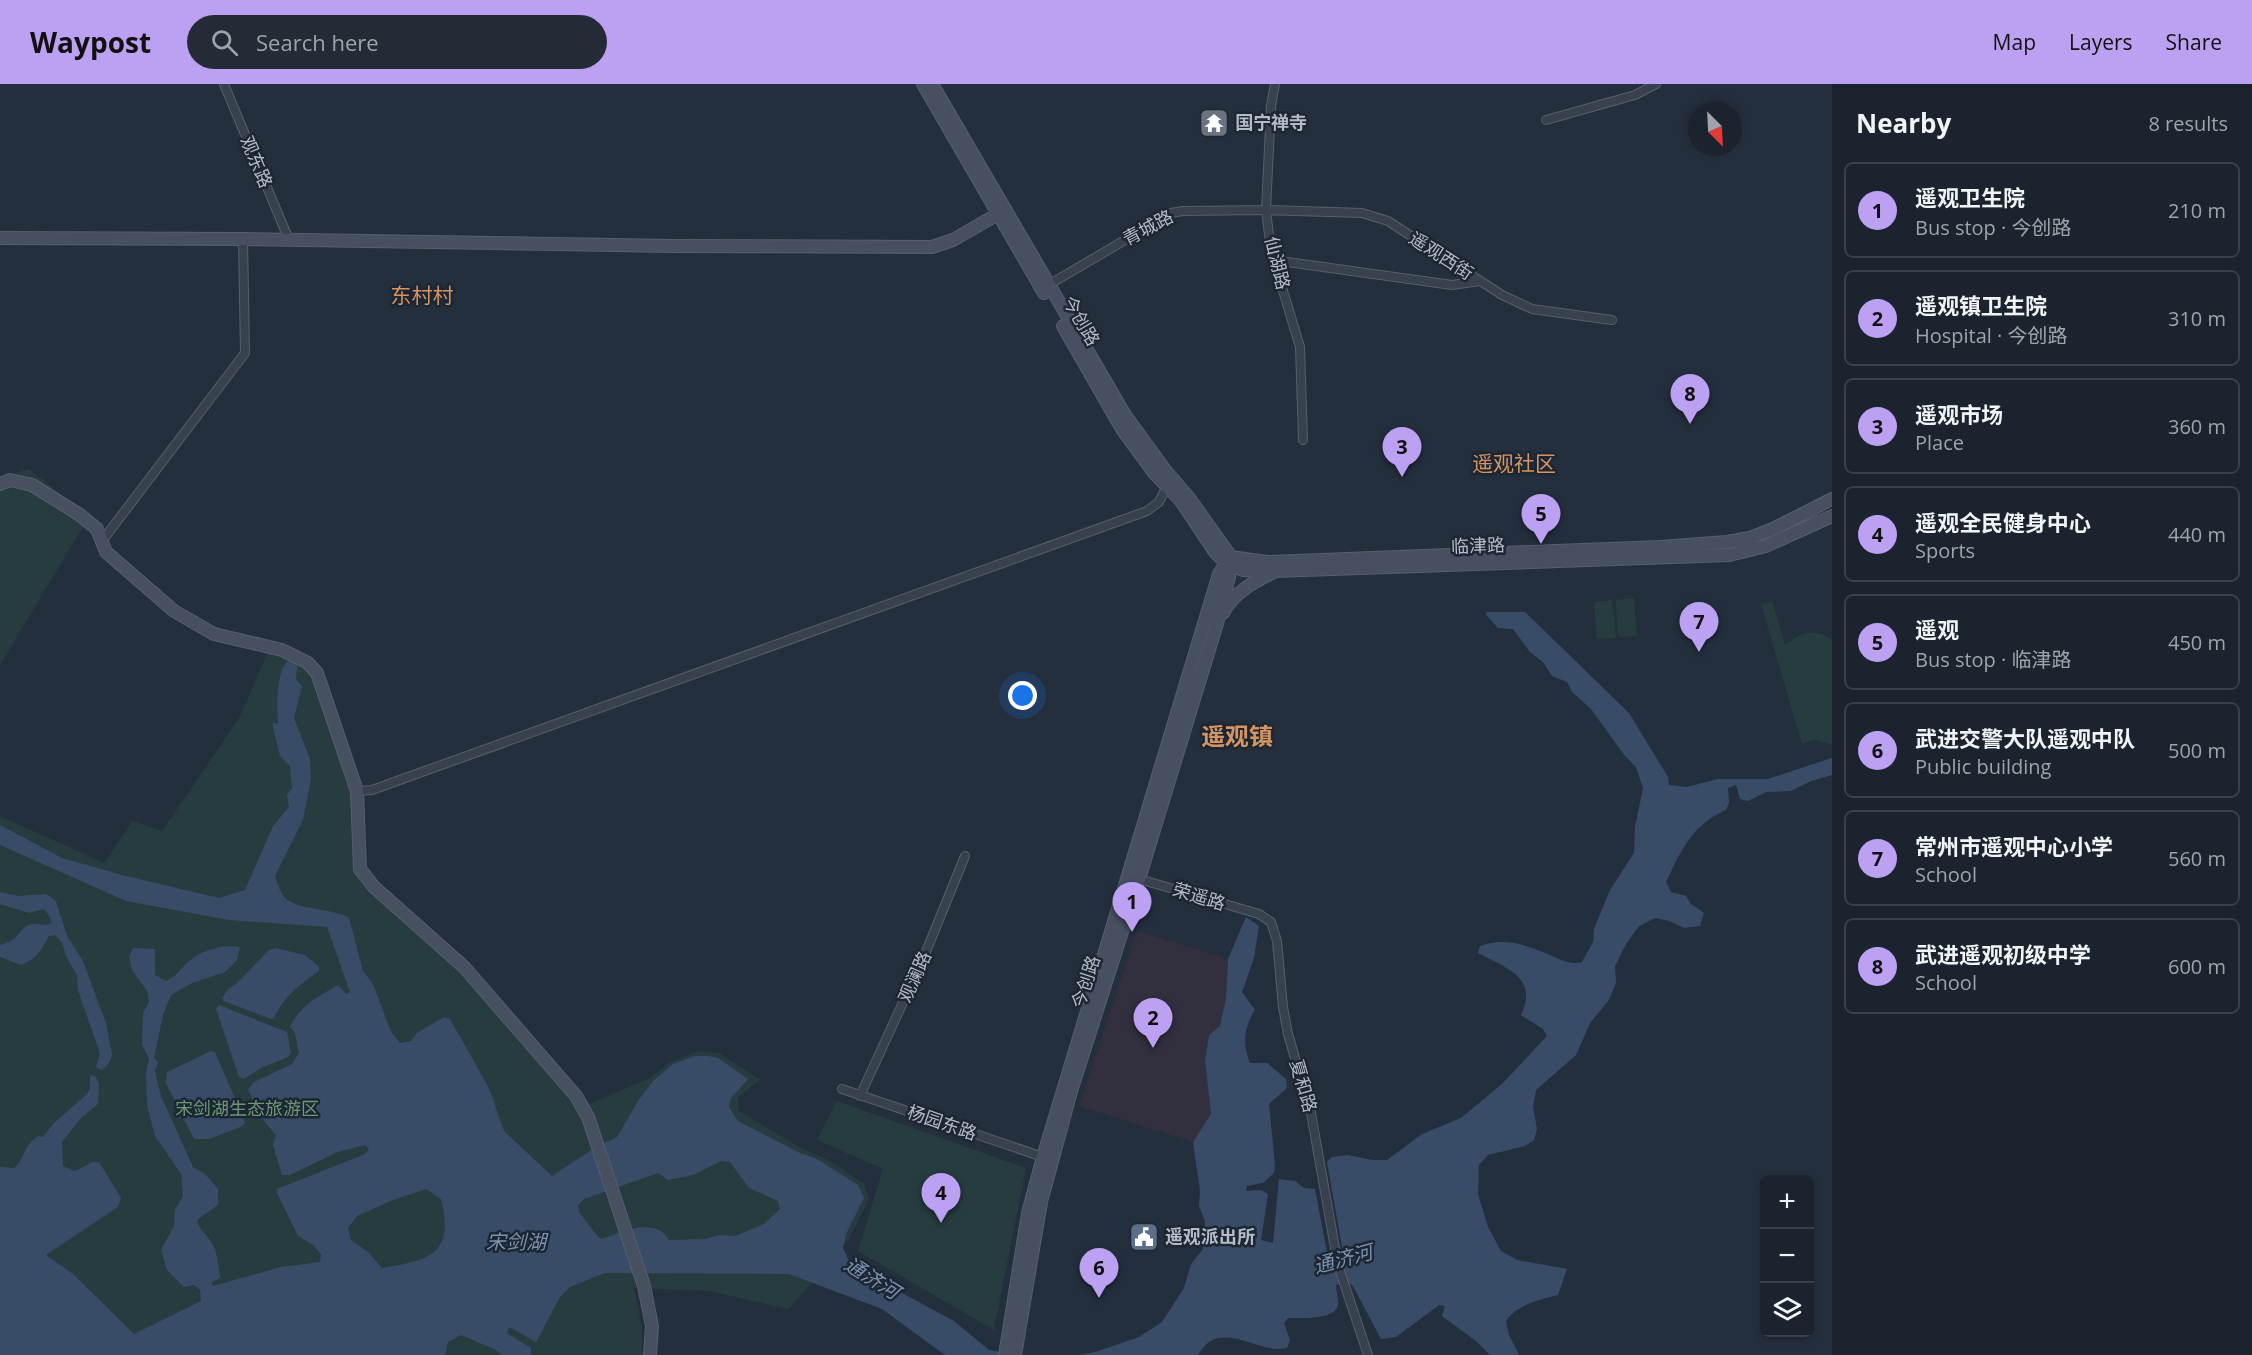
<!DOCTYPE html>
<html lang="en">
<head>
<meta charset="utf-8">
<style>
  :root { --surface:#1b232e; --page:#242b36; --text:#f1f3f6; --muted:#a0a4aa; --line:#39404a; --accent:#bca0f2 }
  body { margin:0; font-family:"Open Sans","Noto Sans SC",sans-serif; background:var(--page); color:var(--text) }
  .controls { position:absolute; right:18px; bottom:18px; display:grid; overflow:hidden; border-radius:9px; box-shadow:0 3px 9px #0003 }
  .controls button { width:54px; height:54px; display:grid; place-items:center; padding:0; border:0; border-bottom:2px solid var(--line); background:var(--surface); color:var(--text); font:30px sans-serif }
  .compass { position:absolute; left:1688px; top:18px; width:54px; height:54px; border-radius:50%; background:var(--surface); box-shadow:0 3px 9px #0003; rotate:156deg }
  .you { position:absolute; left:1023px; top:612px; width:21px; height:21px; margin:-15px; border:4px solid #fff; border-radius:50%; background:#1a73e8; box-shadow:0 0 0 9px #1a73e833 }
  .badge { display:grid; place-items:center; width:39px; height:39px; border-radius:50%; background:var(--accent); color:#111; font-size:20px; font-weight:700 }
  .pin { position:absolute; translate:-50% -50px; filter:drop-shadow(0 2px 3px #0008) }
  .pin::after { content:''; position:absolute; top:32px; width:21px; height:18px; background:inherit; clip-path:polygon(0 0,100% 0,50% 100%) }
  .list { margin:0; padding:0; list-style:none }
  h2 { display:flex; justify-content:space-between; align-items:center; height:78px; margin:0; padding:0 24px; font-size:26px }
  h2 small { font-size:20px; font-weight:400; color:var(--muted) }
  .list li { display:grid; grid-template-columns:39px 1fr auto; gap:18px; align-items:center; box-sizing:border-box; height:96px; margin:0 12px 12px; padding:0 12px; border:2px solid var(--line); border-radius:9px }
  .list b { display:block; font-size:22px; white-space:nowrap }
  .list p { margin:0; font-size:20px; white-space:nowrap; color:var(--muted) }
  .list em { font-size:20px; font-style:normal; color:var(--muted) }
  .icon { flex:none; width:33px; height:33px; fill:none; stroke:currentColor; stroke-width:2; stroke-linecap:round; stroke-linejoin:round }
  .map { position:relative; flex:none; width:1832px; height:1271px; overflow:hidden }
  header { display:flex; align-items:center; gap:36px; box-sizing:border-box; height:84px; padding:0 30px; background:var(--accent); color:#111 }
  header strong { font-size:28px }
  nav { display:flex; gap:33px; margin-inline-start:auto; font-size:21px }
  .search { width:420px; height:54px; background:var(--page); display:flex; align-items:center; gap:15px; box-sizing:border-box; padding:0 21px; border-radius:33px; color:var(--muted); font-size:22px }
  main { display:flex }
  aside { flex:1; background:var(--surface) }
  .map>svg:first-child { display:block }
  .medical { fill:#32303f }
  .green { fill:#263c3f }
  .water { fill:#394c67; fill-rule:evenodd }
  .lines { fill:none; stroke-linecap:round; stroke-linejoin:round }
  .street-casing { stroke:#565f6c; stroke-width:10 }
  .secondary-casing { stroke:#565f6c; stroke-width:14 }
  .street { stroke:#38414e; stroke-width:8 }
  .secondary { stroke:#465061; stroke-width:12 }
  .labels { text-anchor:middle; stroke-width:5; stroke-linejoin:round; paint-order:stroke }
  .poi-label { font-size:18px; font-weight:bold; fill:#b4bcc9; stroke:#1d2633; text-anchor:start }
  .street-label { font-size:18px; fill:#b4bcc9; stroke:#1d2633 }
  .park-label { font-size:18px; fill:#6b9a76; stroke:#1d2633 }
  .water-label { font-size:20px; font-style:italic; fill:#7c92b1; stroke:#1d2633 }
  .quarter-label { font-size:21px; fill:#d59563; stroke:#1d2633 }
  .district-label { font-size:24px; font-weight:bold; fill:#d59563; stroke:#1d2633 }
</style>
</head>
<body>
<header>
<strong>Waypost</strong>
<div class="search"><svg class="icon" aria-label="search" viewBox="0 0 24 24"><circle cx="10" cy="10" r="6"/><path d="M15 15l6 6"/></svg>Search here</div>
<nav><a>Map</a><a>Layers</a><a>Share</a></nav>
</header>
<main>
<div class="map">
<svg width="1832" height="1271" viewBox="0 0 1832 1271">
  <rect width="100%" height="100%" fill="#242f3e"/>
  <!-- medical -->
  <path class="medical" d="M1137,847L1228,875L1226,914L1220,942L1209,951L1205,977L1211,1030L1193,1058L1079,1022Z"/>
  <!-- green -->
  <path class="green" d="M29,385L89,433L0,581V394Z
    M1634,514L1637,552L1619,553L1615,516Z
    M1612,516L1616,554L1597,555L1594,518Z
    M1772,517L1785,561C1801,548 1814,543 1832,556V660L1814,656L1802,660L1761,520Z
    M268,568L304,581L316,597L352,710L354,787L459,887L582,1023L648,995L669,979L698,967L719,969L760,996L738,1013L739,1027L801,1064L832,1078L864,1100L869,1115L849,1155L789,1225L709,1207L634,1204L642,1242V1271H0V732L104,779L132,737L162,747L239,634Z
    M837,1017L1026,1084L994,1246L858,1167L883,1085L817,1056Z"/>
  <!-- water -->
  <path class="water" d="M1486,528H1525L1629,629L1668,693L1669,701L1687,703L1718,695H1768L1832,674V691L1811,697L1791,707L1766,708L1748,717L1740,715L1736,701L1728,704L1729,719L1726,726C1691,742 1682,765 1666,798L1671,808L1686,812L1691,820L1704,829L1700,842L1684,844L1669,837L1655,834L1639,842L1626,860L1615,882L1616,899L1609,916L1590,939L1576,971L1536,1006L1533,1023L1537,1045L1534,1056L1525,1062L1488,1071L1479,1081L1478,1110L1488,1143L1501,1167L1517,1176L1567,1185L1558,1211C1541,1215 1516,1221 1506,1237L1509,1251L1519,1271H1490L1476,1257L1442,1232L1445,1222L1439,1221L1396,1253L1381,1255L1353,1202L1348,1198L1336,1201C1336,1207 1339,1215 1338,1221C1336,1236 1300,1234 1288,1234L1284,1239L1290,1256L1287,1264C1258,1271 1219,1232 1198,1271H1079L1095,1268L1139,1253L1162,1238L1184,1204L1191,1180L1203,1165L1205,1137L1199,1122L1200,1107L1193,1058L1211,1030L1205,977L1209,951L1220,942L1226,914L1228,875L1246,833L1259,842L1254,874L1242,908L1255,926C1244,942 1242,961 1250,979H1267L1286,995L1287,1004L1269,1020L1275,1081L1274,1089L1263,1099L1247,1102L1246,1107L1261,1106L1268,1110L1261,1156L1273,1159L1279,1095L1295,1097L1304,1104L1315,1105L1330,1184L1337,1188L1343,1186L1345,1179L1327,1078L1332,1073L1347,1071L1373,1076H1387L1422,1050L1461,1034L1502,1000L1547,952L1543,945L1521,931C1539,893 1506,884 1478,869L1480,862C1505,853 1526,861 1550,871C1562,876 1570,881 1582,878L1593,858L1594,845L1610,806L1634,769L1635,743L1643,704L1636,683L1625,672L1591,625L1572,608L1567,598L1552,592L1543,578L1530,568L1513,545L1498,544L1487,532Z
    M288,577L297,582L296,596L302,602L294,634L310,675L311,695L303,736L275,792C277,798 279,805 282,810C292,827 331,823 349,834L363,887L373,900L391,948L400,959L411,957L417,949L444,933L450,935L489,1004L504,1047L552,1092L596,1063L617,1053L638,1017L653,997L673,980L695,972H708L718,974L748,995L731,1014L729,1023L738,1037L800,1069L817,1075L858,1101L864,1114L846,1150L843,1164L848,1175L902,1209L954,1237L989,1266L1018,1271H945L882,1225L789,1190L605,1189L570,1203L560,1213L536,1258L509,1243L507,1249L531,1264V1271H502L496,1266L461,1251L448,1258L445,1271H0V1083L14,1084C27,1073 21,1064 38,1052L43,1053L54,1039L87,1010L90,1005V991L96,993L99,1000L98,1020L82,1033L62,1058L63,1082L75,1087L93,1078H99L121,1114L118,1123L46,1171L73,1190L134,1250L201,1217L200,1206L194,1201L184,1203L167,1186L161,1166L174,1142L175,1126L183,1112L181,1090L155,1052L147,1022L146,988L149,975L142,960L143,929L149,918L147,907L132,886L129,873L133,864L155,865V891L166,897C180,890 177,888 187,879C200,866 223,860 240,863L237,876L225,888L192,899L171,911L163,931L154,974L158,978L155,987L161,1012L193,1083L205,1090L218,1105V1121L197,1136C199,1146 205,1149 210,1156C217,1165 219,1182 220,1194L212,1198L213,1202L281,1183L320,1178L321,1170L313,1161L298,1152L277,1109V1105L365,1070L369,1065L365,1061L338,1068L290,1091H282L273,1061L276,1052L262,1034L248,1006L254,998L292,980L299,969L295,949L290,943C299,922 319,912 338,901L346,910L350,908L327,843L229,836L126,817L0,761V741L62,774L122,791L219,814L245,806L273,742L289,723L287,711L292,704L290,682L280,672L272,639L278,640C277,625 276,587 288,577ZM721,1077L730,1078L749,1104L778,1117L780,1125L764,1140L735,1152L719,1151L705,1155L669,1156C655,1132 623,1148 602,1155L598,1153L579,1128L578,1121L584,1115L658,1089L668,1096L693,1091ZM426,1105L441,1115C455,1171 429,1176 382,1184L368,1168L351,1156L348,1144L357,1132L393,1116Z
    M0,808L18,812L46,810L56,817L67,852L83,877L106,939L112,970L110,978L102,986L96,983L100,970L78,906L77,891L67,874L62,859L55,851L49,852C42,866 36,875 21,881L0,873V861C7,859 12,857 17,852C22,847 24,841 32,840C39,839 44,843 51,839L50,833L44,825L29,829L0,820Z
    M275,864L305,871L319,883V887C298,902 285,911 274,934L271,935L224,917L222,914L228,905L236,900L269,866Z
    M219,921L287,948L291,969L288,973L261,984L244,995L239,993L216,925Z
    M211,967L215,968L245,1038L243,1042L209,1055H194L166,999L167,988Z"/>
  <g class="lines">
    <!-- street casing -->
    <g class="street-casing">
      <path id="street" d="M224,0L289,156
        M1275,0L1271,22L1266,126L1271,167L1300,263L1303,356
        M1546,36L1635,11L1656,0
        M1273,176L1452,201L1480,197
        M1045,203L1171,129L1183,127L1266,126L1362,129L1388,137L1502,211L1532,225L1612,236
        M102,457L245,269L243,155
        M357,707L372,706L1147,427L1159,418L1167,402
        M1139,795L1259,830L1271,838L1277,857L1283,923L1288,950L1311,1029L1338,1181L1368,1271
        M842,1005L1043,1073
        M860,1012L923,875L965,772"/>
    </g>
    <!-- secondary casing -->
    <g class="secondary-casing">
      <path id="secondary" d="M923,0L1044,209
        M932,0L1125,331L1165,386L1189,414L1231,473L1229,493L1216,543L1139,795L1072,1004L1041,1118L1015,1271
        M0,154L243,155L673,162L932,163L953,156L998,130
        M1063,242L1122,345L1155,390L1181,417L1215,468L1226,479L1243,486L1275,487L1729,471L1766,462L1832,432
        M0,400L10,396L32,401L80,431L97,445L106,468L174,527L214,550L282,566L308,579L317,589L357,707L360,785L374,803L464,883L576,1012L588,1033L644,1202L652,1242L650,1271
        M1231,473L1267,478L1660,463L1727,458L1750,454L1775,444L1832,415
        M1223,529C1233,509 1255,497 1274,488
        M1005,1271L1028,1129L1043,1073L1219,490L1230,474"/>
    </g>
    <!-- street -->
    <use href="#street" class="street"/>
    <!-- secondary -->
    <use href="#secondary" class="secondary"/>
  </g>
  <!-- icons -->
  <defs>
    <g id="temple-square" transform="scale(1.5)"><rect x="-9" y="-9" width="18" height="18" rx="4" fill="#6b7280" stroke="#1d2633"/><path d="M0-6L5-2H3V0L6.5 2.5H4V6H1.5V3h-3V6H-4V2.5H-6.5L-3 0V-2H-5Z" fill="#fff"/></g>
    <g id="civic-square" transform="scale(1.5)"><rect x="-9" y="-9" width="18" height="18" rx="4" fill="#5c6f8a" stroke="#1d2633"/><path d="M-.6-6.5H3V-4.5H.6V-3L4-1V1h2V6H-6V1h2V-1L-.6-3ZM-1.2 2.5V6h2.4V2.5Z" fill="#fff"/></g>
  </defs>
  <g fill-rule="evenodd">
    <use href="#temple-square" x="1214" y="39"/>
    <use href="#civic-square" x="1144" y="1153"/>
  </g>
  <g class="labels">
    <!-- poi labels -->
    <g class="poi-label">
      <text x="1235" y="45">国宁禅寺</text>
      <text x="1165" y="1159">遥观派出所</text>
    </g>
    <!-- street labels -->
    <g class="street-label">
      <text transform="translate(256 78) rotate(67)" y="6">观东路</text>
      <text transform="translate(1148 144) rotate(-28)" y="6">青城路</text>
      <text transform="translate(1441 172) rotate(33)" y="6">遥观西街</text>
      <text transform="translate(1277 179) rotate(76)" y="6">仙湖路</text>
      <text transform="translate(1081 237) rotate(60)" y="6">今创路</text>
      <text transform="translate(1478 462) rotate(-2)" y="6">临津路</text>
      <text transform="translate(1199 813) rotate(17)" y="6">荣遥路</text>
      <text transform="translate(915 893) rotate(-66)" y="6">观澜路</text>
      <text transform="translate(1086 898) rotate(-72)" y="6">今创路</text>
      <text transform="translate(1303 1002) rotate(74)" y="6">夏和路</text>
      <text transform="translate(942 1039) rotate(19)" y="6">杨园东路</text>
    </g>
    <!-- park labels -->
    <g class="park-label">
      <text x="247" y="1031">宋剑湖生态旅游区</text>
    </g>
    <!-- water labels -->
    <g class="water-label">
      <text x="516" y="1165">宋剑湖</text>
      <text transform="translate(1343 1175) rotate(-15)" y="7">通济河</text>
      <text transform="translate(872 1194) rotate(32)" y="7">通济河</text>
    </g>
    <!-- quarter labels -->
    <g class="quarter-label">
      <text x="422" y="219">东村村</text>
      <text x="1514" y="387">遥观社区</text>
    </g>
    <!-- district labels -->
    <g class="district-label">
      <text x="1237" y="661">遥观镇</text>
    </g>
  </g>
</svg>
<div class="controls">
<button>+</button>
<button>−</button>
<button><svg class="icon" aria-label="layers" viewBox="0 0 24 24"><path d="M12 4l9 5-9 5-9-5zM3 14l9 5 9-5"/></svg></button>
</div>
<svg class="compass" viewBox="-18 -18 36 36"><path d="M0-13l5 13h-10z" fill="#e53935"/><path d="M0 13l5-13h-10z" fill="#a0a4aa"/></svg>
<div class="you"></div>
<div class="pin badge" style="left:1132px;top:848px">1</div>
<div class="pin badge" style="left:1153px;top:964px">2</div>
<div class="pin badge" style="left:1402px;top:393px">3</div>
<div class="pin badge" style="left:941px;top:1139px">4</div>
<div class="pin badge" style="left:1541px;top:460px">5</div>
<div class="pin badge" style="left:1099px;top:1214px">6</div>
<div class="pin badge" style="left:1699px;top:568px">7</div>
<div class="pin badge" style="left:1690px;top:340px">8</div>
</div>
<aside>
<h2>Nearby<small>8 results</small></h2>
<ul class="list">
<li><span class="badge">1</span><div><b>遥观卫生院</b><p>Bus stop · 今创路</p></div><em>210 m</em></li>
<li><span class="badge">2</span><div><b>遥观镇卫生院</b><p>Hospital · 今创路</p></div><em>310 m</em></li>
<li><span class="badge">3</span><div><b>遥观市场</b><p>Place</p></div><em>360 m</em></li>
<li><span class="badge">4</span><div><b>遥观全民健身中心</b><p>Sports</p></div><em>440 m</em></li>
<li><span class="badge">5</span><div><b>遥观</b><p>Bus stop · 临津路</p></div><em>450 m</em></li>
<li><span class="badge">6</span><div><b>武进交警大队遥观中队</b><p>Public building</p></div><em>500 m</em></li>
<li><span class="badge">7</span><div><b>常州市遥观中心小学</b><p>School</p></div><em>560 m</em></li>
<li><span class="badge">8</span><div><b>武进遥观初级中学</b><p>School</p></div><em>600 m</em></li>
</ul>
</aside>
</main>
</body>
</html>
